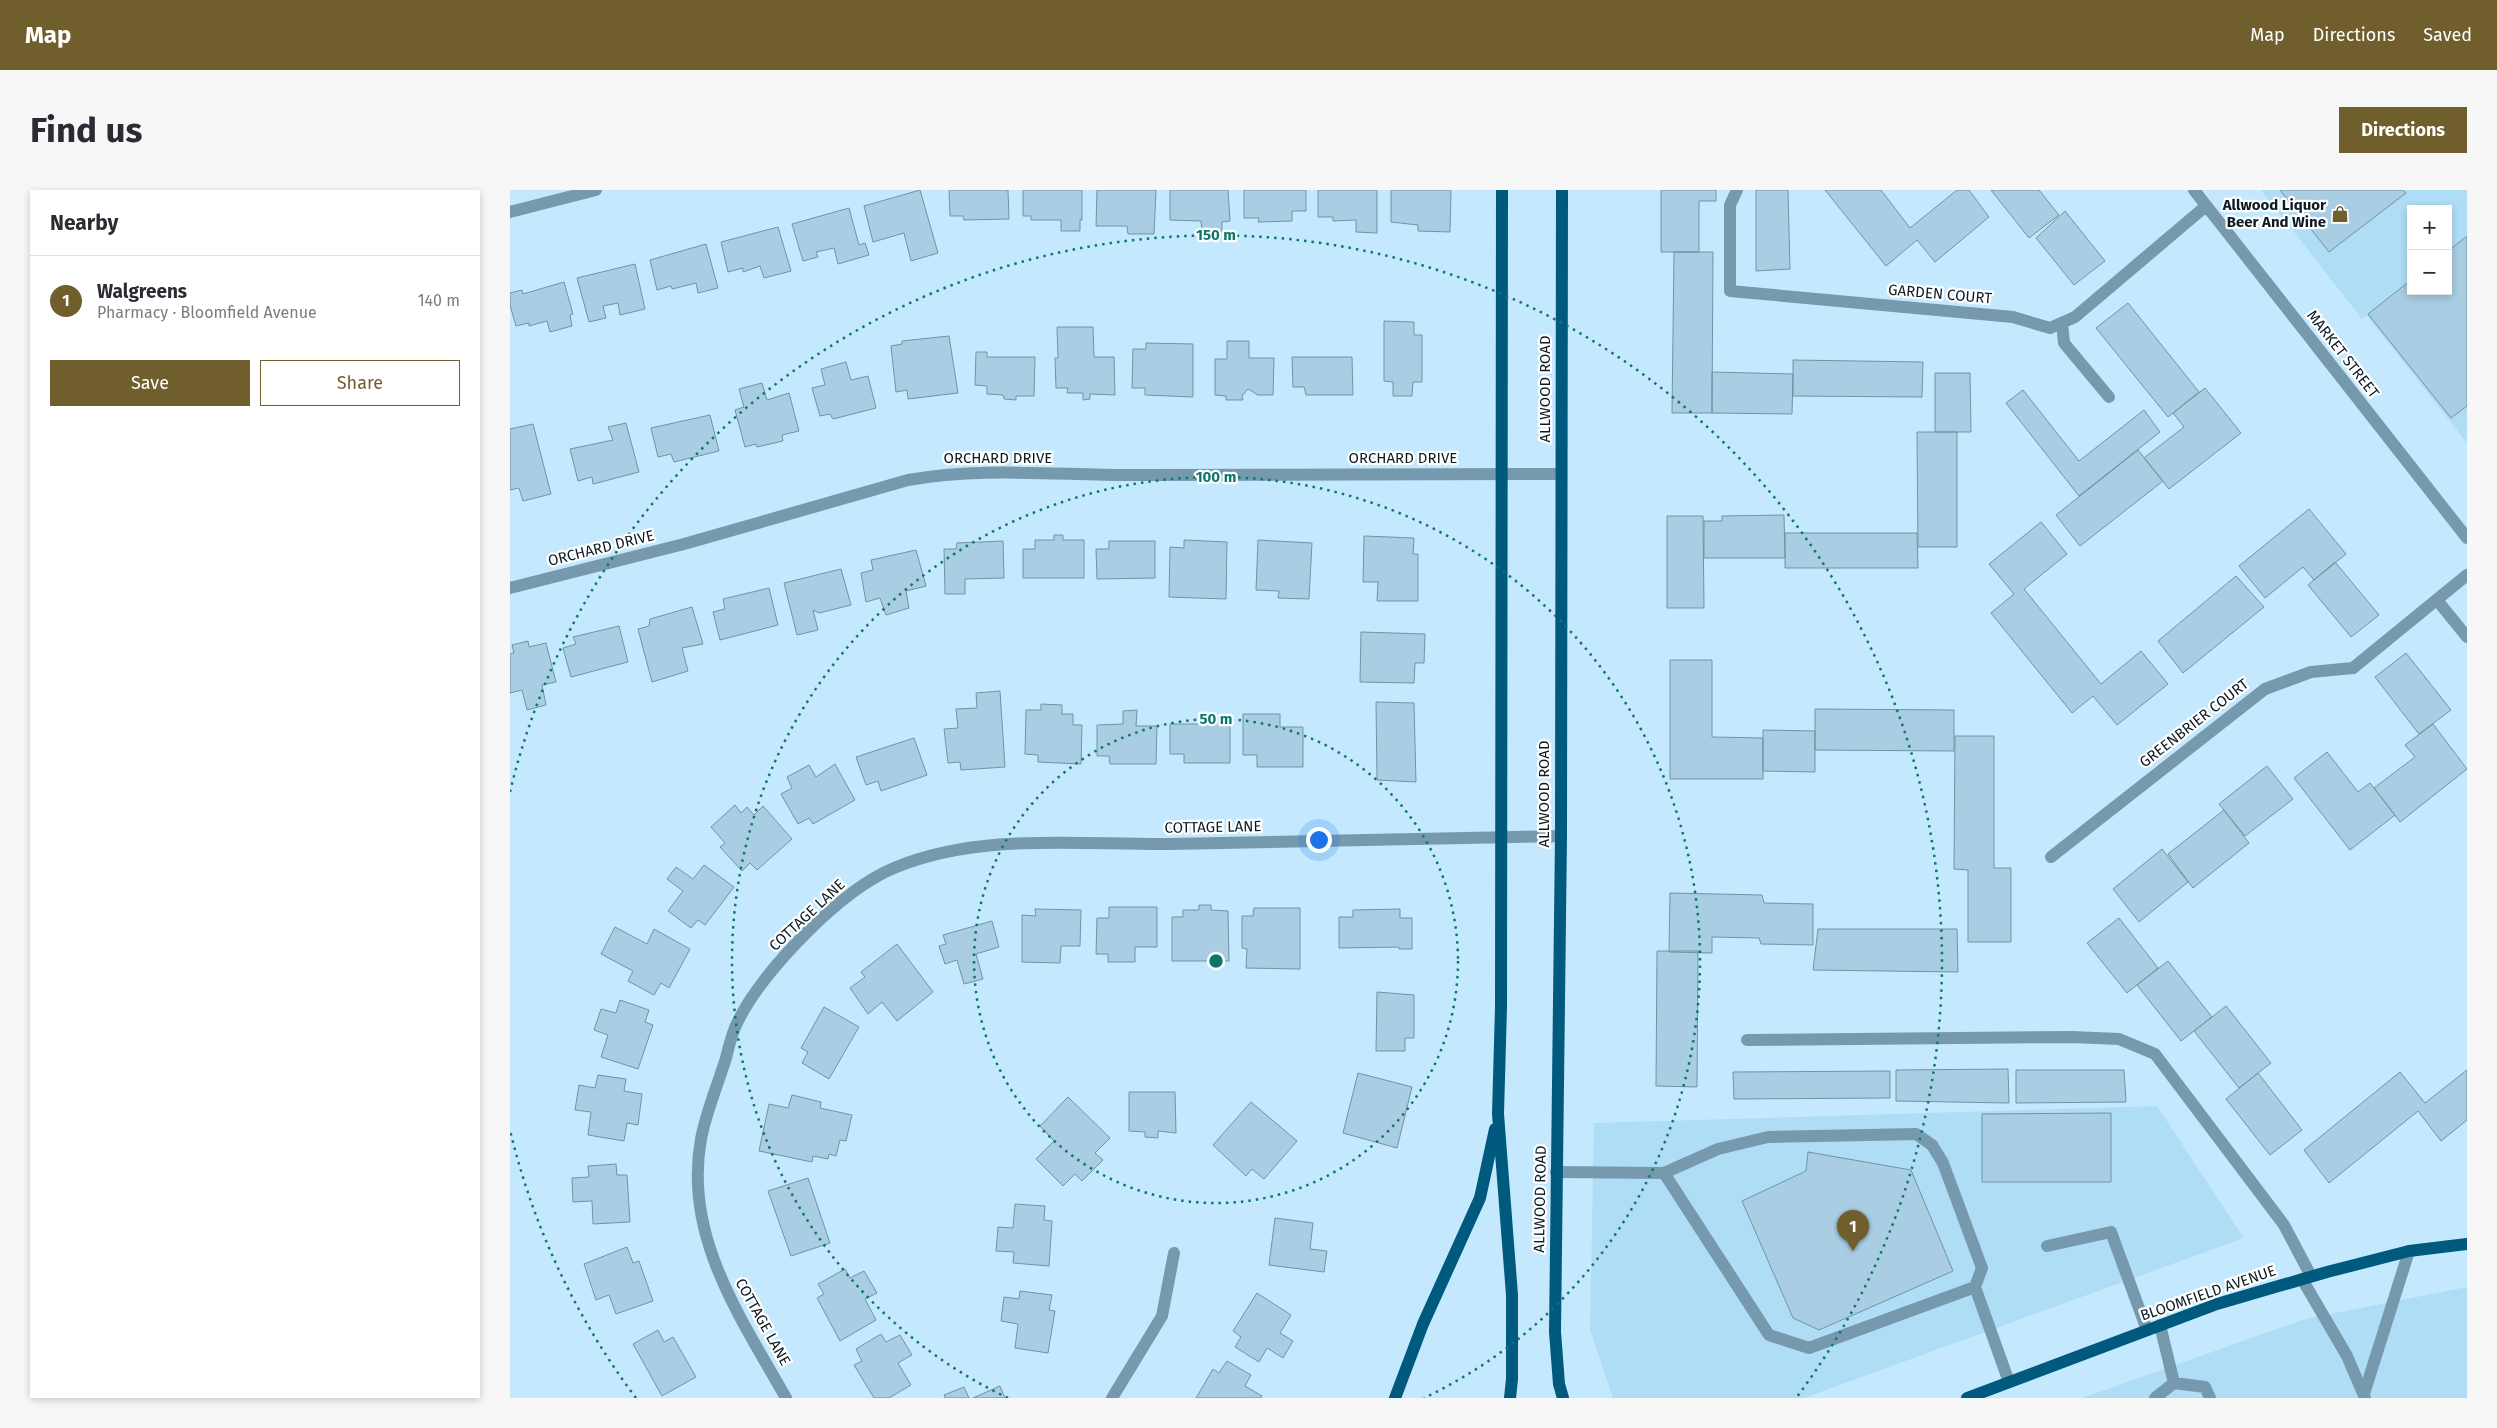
<!DOCTYPE html>
<html lang="en">
<head>
<meta charset="utf-8">
<style>
  :root { --surface:#fff; --page:#f7f7f7; --text:#2b2b33; --muted:#7c7c81; --line:#e1e1e2; --accent:#705f2d }
  body { margin:0; font-family:"Fira Sans",sans-serif; background:var(--page); color:var(--text) }
  .controls { position:absolute; right:15px; top:15px; display:grid; overflow:hidden; border-radius:0px; box-shadow:0 2px 8px #0003 }
  .controls button { width:45px; height:45px; display:grid; place-items:center; padding:0; border:0; border-bottom:1px solid var(--line); background:var(--surface); color:var(--text); font:25px sans-serif }
  .you { position:absolute; left:808px; top:649px; width:18px; height:18px; margin:-12px; border:4px solid #fff; border-radius:50%; background:#1a73e8; box-shadow:0 0 0 8px #1a73e833 }
  .badge { display:grid; place-items:center; width:32px; height:32px; border-radius:50%; background:var(--accent); color:#fff; font-size:16px; font-weight:700 }
  .pin { position:absolute; translate:-50% -41px; filter:drop-shadow(0 1px 2px #0008) }
  .pin::after { content:''; position:absolute; top:26px; width:18px; height:15px; background:inherit; clip-path:polygon(0 0,100% 0,50% 100%) }
  .list { margin:0; padding:0; list-style:none }
  h2 { display:flex; justify-content:space-between; align-items:center; height:65px; margin:0; padding:0 20px; font-size:21px }
  h2 small { font-size:16px; font-weight:400; color:var(--muted) }
  .list li { display:grid; grid-template-columns:32px 1fr auto; gap:15px; align-items:center; box-sizing:border-box; height:90px; padding:0 20px; border-top:1px solid var(--line) }
  .list b { display:block; font-size:19px; white-space:nowrap }
  .list p { margin:0; font-size:16px; white-space:nowrap; color:var(--muted) }
  .list em { font-size:16px; font-style:normal; color:var(--muted) }
  .actions { display:flex; gap:10px; padding:15px 20px }
  .actions a { flex:1; padding:11px 0; border:1px solid var(--accent); border-radius:0px; text-align:center; font-size:18px; color:var(--accent) }
  .actions .main { background:var(--accent); color:#fff }
  .map { position:relative; flex:none; width:1957px; height:1208px; overflow:hidden; border-radius:0px }
  header { display:flex; align-items:center; gap:30px; box-sizing:border-box; height:70px; padding:0 25px; background:var(--accent); color:#fff }
  header strong { font-size:24px }
  nav { display:flex; gap:28px; margin-inline-start:auto; font-size:18px }
  .intro { display:flex; align-items:center; justify-content:space-between; box-sizing:border-box; height:120px; padding:0 30px }
  h1 { margin:0; font-size:35px }
  .button { padding:12px 22px; border-radius:0px; background:var(--accent); color:#fff; font-size:18px; font-weight:700 }
  main { display:flex; gap:30px; padding:0 30px }
  aside { flex:1; background:var(--surface); border-radius:0px; box-shadow:0 2px 8px #0003 }
  .map>svg:first-child { display:block }
  .built { fill:#b0ddf6; fill-rule:evenodd }
  .building { fill:#a9cde2; stroke:#7093a6 }
  .lines { fill:none; stroke-linecap:round; stroke-linejoin:round }
  .minor { stroke:#7699ad; stroke-width:12 }
  .major { stroke:#005a7d; stroke-width:12 }
  .ring { fill:none; stroke:#0f766e; stroke-width:2.5; stroke-dasharray:2.5 5 }
  .labels { text-anchor:middle; stroke-width:4.5; stroke-linejoin:round; paint-order:stroke }
  .poi-label { font-size:15px; font-weight:bold; fill:#0d1b23; stroke:#fff; text-anchor:end }
  .street-label { font-size:15px; fill:#0d1b23; stroke:#fff }
  .centre { fill:#0f766e; stroke:#fff; stroke-width:2.5 }
  .ring-label { font-size:15px; text-anchor:middle; font-weight:bold; fill:#0f766e; stroke:#fff; stroke-width:4.5; stroke-linejoin:round; paint-order:stroke }
</style>
</head>
<body>
<header>
<strong>Map</strong>
<nav><a>Map</a><a>Directions</a><a>Saved</a></nav>
</header>
<div class="intro"><h1>Find us</h1><a class="button">Directions</a></div>
<main>
<aside>
<h2>Nearby<small></small></h2>
<ul class="list">
<li><span class="badge">1</span><div><b>Walgreens</b><p>Pharmacy · Bloomfield Avenue</p></div><em>140 m</em></li>
</ul>
<div class="actions"><a class="main">Save</a><a>Share</a></div>
</aside>
<div class="map">
<svg width="1957" height="1208" viewBox="0 0 1957 1208">
  <rect width="100%" height="100%" fill="#c4e9fe"/>
  <!-- built -->
  <path class="built" d="M1751,0H1957V253L1857,126L1852,129ZM1901,19H1938V101H1901Z
    M1647,916L1734,1048L1294,1208H1103L1080,1140L1084,933Z
    M1957,1097V1208H1572L1795,1129Z"/>
  <!-- building -->
  <path class="building" d="M410,0L428,63L401,71L394,43L363,52L354,16Z
    M439,0H498L499,29L454,30L453,26H440Z
    M513,0H572V30H570V41H551V30H521V26H513Z
    M587,0H646L644,44H618L617,36H586Z
    M660,0H718L720,31L712,32V42L692,43L691,31L660,30Z
    M734,0H796V21H782V31L748,32L749,28H734Z
    M808,0H867V43L846,42V30L823,31V27H808Z
    M881,0H941L940,42L908,41V35L881,32Z
    M1151,0H1206V11H1189V62H1151Z
    M1246,0H1278L1280,79L1246,81Z
    M1315,0H1371L1400,38L1447,0H1459L1479,27L1425,72L1407,50L1376,76Z
    M1481,0H1529L1549,25L1519,48Z
    M1770,0H1893L1896,3L1819,62Z
    M339,18L349,55L355,53L359,65L328,74L324,58L306,62L308,67L293,71L282,34Z
    M1555,21L1595,71L1564,95L1526,48Z
    M268,37L281,81L254,88L250,76L233,82V78L218,82L211,52Z
    M1957,46V216L1941,228L1858,124L1901,90V101H1938V61Z
    M196,54L208,98L188,103L186,93L162,99L161,96L147,100L140,70Z
    M1164,62H1203L1202,223H1162Z
    M125,74L135,119L110,125L108,113L93,116L96,128L79,132L67,88Z
    M54,92L63,124L60,125L62,136L40,142L37,131L19,136V133L6,136L0,115V103L12,100L13,104Z
    M1618,113L1689,202L1658,227L1586,138Z
    M874,131L904,132V145H912V192H903L902,206H883V192L874,191Z
    M547,137H583L584,167H604L605,205L580,204V209L573,210V203H557L558,198H546L545,168H548Z
    M439,146L448,203L398,209L397,200L386,202L381,156L392,154V151Z
    M717,151H739V168H764L763,205H748L738,199L732,206L733,210H716V206L705,205V169H717Z
    M636,153L683,154V207L635,205V198H622L623,159H636Z
    M466,162H477V167H525L524,206H506V210L494,209L493,205L477,204V196L465,195Z
    M782,167H842L843,205H796L794,197H783Z
    M1283,170L1413,172L1412,207L1283,206Z
    M336,172L341,190L358,186L366,218L323,229L320,224L310,226L302,198L315,195L311,179Z
    M1202,182L1283,184L1282,224L1202,223Z
    M1425,183H1460L1461,242H1425Z
    M252,193L257,210L279,203L289,241L272,245L273,251L247,257L246,254L235,257L225,220L234,217L229,199Z
    M1695,198L1731,243L1659,299L1634,268L1674,237L1663,223Z
    M1513,200L1569,271L1634,220L1650,242L1569,306L1496,213Z
    M200,225L209,261L164,272L161,264L148,267L141,238Z
    M116,233L129,282L83,294L82,287L68,291L60,259L103,250L98,237Z
    M23,234L41,304L13,311L9,298L0,300V239Z
    M1407,242H1447V357H1408Z
    M1628,260L1653,291L1570,356L1546,325Z
    M1799,319L1836,364L1804,390L1793,377L1755,408L1729,376Z
    M1274,325L1275,368H1194V331H1212V326Z
    M1157,326H1193L1194,418H1157Z
    M1531,332L1557,364L1514,399L1591,494L1631,461L1658,494L1607,535L1583,506L1562,523L1481,423L1504,404L1479,374Z
    M1275,343H1407L1408,378H1275Z
    M544,345H553V350H574V388H513V359H525V350H544Z
    M854,346L904,348L903,364H908V411H867L868,392H853Z
    M674,350L717,352L716,409L659,407L660,357L674,358Z
    M748,350L802,353L799,409L768,408L769,401L746,400Z
    M493,351L494,388L455,389V404H435L434,359H446L447,353Z
    M599,351H645V388L587,389L586,359H599Z
    M406,360L416,396L396,401L399,418L376,425L370,408L356,412L351,383L363,380L361,370Z
    M1825,372L1869,425L1841,447L1798,395Z
    M331,379L341,415L309,423L303,420L308,440L287,445L274,393Z
    M1726,386L1754,417L1673,483L1648,451Z
    M259,398L268,435L210,450L203,422L215,419L213,409Z
    M182,417L193,454L172,458L178,481L142,492L128,439L139,436L140,429Z
    M109,436L118,472L61,487L53,458L66,454L63,447Z
    M851,442L915,444L914,473H905L904,493L850,492Z
    M18,451L19,457L36,453L46,492L32,495L36,515L17,520L12,500L0,503V464L4,463L2,455Z
    M1896,463L1941,520L1909,544L1865,487Z
    M1160,470H1202V547L1253,548V589H1160Z
    M490,501L495,577L451,580L450,572L438,573L434,539L448,538L446,519L467,518L466,503Z
    M866,512L904,513L906,592L867,590Z
    M531,514L552,515V524H563V535H572L571,574L528,572V565L515,564L516,520H531Z
    M1305,519L1444,520V561L1305,560Z
    M627,520L626,536H647L646,574H600L599,566H587V535L613,534V521Z
    M733,524H770V537H793V577H747V565H733Z
    M702,528H720V573H674V564H660V534H702Z
    M1923,534L1957,579L1890,632L1864,598L1905,567L1895,555Z
    M1253,540L1305,541V582L1253,581Z
    M1445,546H1484V678H1501V752H1458V680L1444,679Z
    M404,548L417,585L371,601L368,591L356,595L346,567Z
    M1817,562L1848,602L1860,593L1885,625L1840,660L1784,588Z
    M325,574L345,610L303,634L299,628L288,634L271,604L282,598L277,587L299,575L306,587Z
    M1757,576L1783,609L1735,646L1709,614Z
    M225,615L231,623L237,617L244,625L253,616L282,649L247,680L240,673L232,681L210,657L215,653L201,637Z
    M1714,620L1739,653L1683,698L1658,664Z
    M1652,659L1678,692L1629,732L1603,699Z
    M194,675L224,697L195,735L188,730L181,738L158,721L173,701L157,689L166,677L183,689Z
    M1160,703L1252,705L1254,713L1303,714V755L1251,754L1249,748L1202,747V763L1159,762Z
    M689,715H701V720L718,721L719,771H662V727H673V720H689Z
    M599,717H647V757H625V772H598V764H586L587,728H599Z
    M744,718H790V779L736,778L737,759L732,758V726H743Z
    M525,719L571,720L570,756H551L550,773L512,772V725L526,726Z
    M890,719V728H902V759H889V757L829,758V727H843V720Z
    M1609,728L1648,778L1617,803L1577,753Z
    M482,731L489,757L466,764L473,789L454,794L447,770L435,774L429,756L436,754L433,745Z
    M105,737L137,754L144,739L180,759L159,798L151,793L144,805L118,791L123,781L91,764Z
    M1308,739H1447L1448,782L1303,780Z
    M387,754L423,802L387,831L372,812L358,824L340,798L355,787L351,782Z
    M1147,761H1188L1187,897L1146,896Z
    M1658,771L1702,827L1671,851L1627,795Z
    M867,802L904,805V848H895V861H866Z
    M110,810L139,820L135,832L143,835L128,879L91,867L98,845L84,840L91,819L106,823Z
    M1716,816L1761,873L1729,898L1684,841Z
    M314,817L349,837L319,889L292,873L298,862L291,858Z
    M1498,879L1499,913L1386,911V880Z
    M1506,880H1614L1616,912L1506,913Z
    M1957,880V930L1931,951L1908,921L1819,993L1794,960L1890,882L1915,913Z
    M1380,881V908L1224,909L1223,882Z
    M848,883L902,897L887,958L833,943Z
    M1748,883L1792,940L1760,965L1716,909Z
    M88,885L116,889L114,901L132,904L128,935L117,933L114,951L78,945L81,922L65,920L69,895L85,898Z
    M619,902H665L666,943L648,941V948L635,947V942L619,941Z
    M282,905L311,912L310,918L342,925L336,951L330,950L326,966L319,964L318,969L303,966L302,972L249,961L259,914L278,918Z
    M558,907L600,948L585,963L593,970L572,991L565,984L553,996L526,969L544,951L530,936Z
    M741,912L787,951L754,989L742,979L736,986L703,955Z
    M1601,923V992H1472V924Z
    M1298,962L1401,980L1443,1081L1309,1140L1283,1128L1232,1011L1296,981Z
    M106,974L107,985H117L120,1032L83,1034L82,1011L63,1012L62,988L79,987L78,976Z
    M298,988L320,1053L281,1066L258,1001Z
    M505,1014L535,1016L534,1030L542,1031L539,1076L503,1073L504,1062L486,1061L488,1037L503,1038Z
    M765,1028L803,1033L800,1059L817,1061L814,1082L759,1075Z
    M117,1057L123,1073L129,1071L143,1111L106,1124L99,1105L86,1110L74,1074Z
    M335,1079L340,1088L354,1081L367,1103L355,1109L366,1130L330,1151L307,1108L314,1104L308,1094Z
    M510,1101L542,1105L539,1120L545,1121L538,1163L505,1158L508,1134L491,1131L494,1107L509,1109Z
    M747,1103L781,1125L770,1143L783,1151L773,1168L757,1158L749,1172L725,1157L731,1147L723,1141Z
    M148,1140L154,1152L163,1147L186,1187L152,1206L123,1154Z
    M371,1144L376,1152L390,1145L402,1165L388,1173L401,1195L379,1208H364L344,1175L352,1171L346,1159Z
    M717,1171L741,1185L735,1196L752,1206L751,1208H686L703,1179L709,1183Z
    M490,1196L495,1208H463Z
    M454,1197L459,1208H435L434,1205Z"/>
  <g class="lines">
    <!-- minor -->
    <path class="minor" d="M1227,0L1220,15V101L1503,127L1540,138L1565,127L1696,16
      M1684,0L1957,348
      M0,22L86,0
      M1552,133L1554,153L1599,207
      M0,398L174,354L398,290C471,277 546,285 620,285C764,285 908,284 1051,284
      M1927,410L1957,447
      M1541,667L1755,499L1801,482L1843,478L1957,385
      M1237,850L1562,847L1609,849L1645,864L1774,1035L1801,1086
      M1046,982L1154,983L1259,1145L1299,1158L1465,1097L1472,1078L1433,973L1422,955L1406,944L1258,947L1208,959L1154,983
      M1537,1056L1601,1042L1637,1140
      M1792,1089L1837,1166L1855,1208
      M1465,1097L1499,1192
      M1664,1193L1695,1197L1700,1208
      M1854,1204L1899,1061
      M276,1208C231,1128 173,1046 191,949C196,922 208,894 216,868C219,856 222,842 228,831C253,780 331,700 384,678C470,642 569,655 660,654C790,652 921,648 1051,646
      M602,1208L652,1126L664,1063
      M1645,1208L1664,1193L1650,1135"/>
    <!-- major -->
    <path class="major" d="M992,0L991,817L988,924L1002,1105V1189L1000,1208
      M1052,0L1051,646L1045,1142L1049,1194L1053,1208
      M885,1208L913,1134L970,1008L985,939
      M1457,1208L1707,1114L1817,1082L1899,1061L1957,1054"/>
  </g>
  <!-- distance rings -->
  <g class="ring">
    <circle cx="706" cy="771" r="242"/>
    <path d="M498 1208A484 484 0 1 1 914 1208"/>
    <path d="M126 1208A726 726 0 0 1 0 940M0 602A726 726 0 1 1 1286 1208"/>
  </g>
  <!-- icons -->
  <defs>
    <g id="shop-bare" transform="scale(1.35)"><path d="M-5-2.5h2.3a2.7 3.5 0 0 1 5.4 0H5L5.5 6h-11ZM-1.5-2.5h3a1.5 2.3 0 0 0-3 0Z" fill="#705f2d" stroke="#fff" stroke-width="2.5" paint-order="stroke"/></g>
  </defs>
  <g fill-rule="evenodd">
    <use href="#shop-bare" x="1830" y="24"/>
  </g>
  <g class="labels">
    <!-- poi labels -->
    <g class="poi-label">
      <text x="1816" y="20">Allwood Liquor<tspan x="1816" dy="17">Beer And Wine</tspan></text>
    </g>
    <!-- street labels -->
    <g class="street-label">
      <text transform="translate(1430 104) rotate(5)" y="5">GARDEN COURT</text>
      <text transform="translate(1833 164) rotate(52)" y="5">MARKET STREET</text>
      <text transform="translate(1035 199) rotate(-90)" y="5">ALLWOOD ROAD</text>
      <text x="488" y="273">ORCHARD DRIVE</text>
      <text x="893" y="273">ORCHARD DRIVE</text>
      <text transform="translate(91 358) rotate(-14)" y="5">ORCHARD DRIVE</text>
      <text transform="translate(1684 533) rotate(-38)" y="5">GREENBRIER COURT</text>
      <text transform="translate(1034 604) rotate(-90)" y="5">ALLWOOD ROAD</text>
      <text transform="translate(703 637) rotate(-1)" y="5">COTTAGE LANE</text>
      <text transform="translate(297 725) rotate(-43)" y="5">COTTAGE LANE</text>
      <text transform="translate(1030 1009) rotate(-89)" y="5">ALLWOOD ROAD</text>
      <text transform="translate(1698 1103) rotate(-19)" y="5">BLOOMFIELD AVENUE</text>
      <text transform="translate(253 1132) rotate(61)" y="5">COTTAGE LANE</text>
    </g>
  </g>
  <circle cx="706" cy="771" r="8" class="centre"/>
  <g class="ring-label">
    <text x="706" y="50">150 m</text>
    <text x="706" y="292">100 m</text>
    <text x="706" y="534">50 m</text>
  </g>
</svg>
<div class="controls">
<button>+</button>
<button>−</button>
</div>
<div class="you"></div>
<div class="pin badge" style="left:1343px;top:1061px">1</div>
</div>
</main>
</body>
</html>
